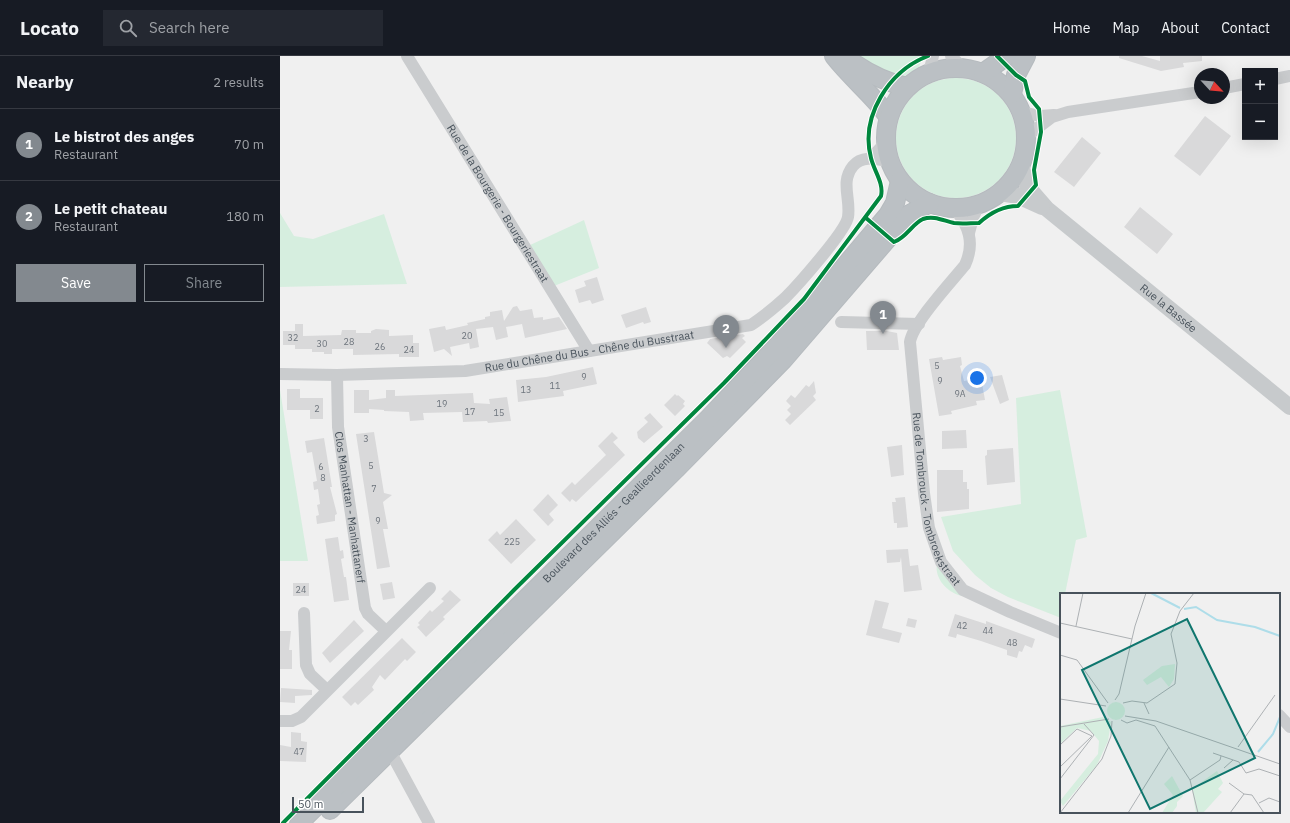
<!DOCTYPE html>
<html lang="en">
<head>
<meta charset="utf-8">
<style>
  :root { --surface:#171b24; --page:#242831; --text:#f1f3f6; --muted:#9ea1a6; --line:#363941; --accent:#83898f }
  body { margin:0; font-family:"IBM Plex Sans",sans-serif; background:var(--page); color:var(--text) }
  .controls { position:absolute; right:12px; top:12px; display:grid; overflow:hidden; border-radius:0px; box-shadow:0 4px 16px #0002 }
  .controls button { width:36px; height:36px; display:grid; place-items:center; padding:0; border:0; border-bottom:1px solid var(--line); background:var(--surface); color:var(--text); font:20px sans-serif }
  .compass { position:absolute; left:914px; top:12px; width:36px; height:36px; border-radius:50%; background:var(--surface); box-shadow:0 4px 16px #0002; rotate:116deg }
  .scale { position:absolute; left:12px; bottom:10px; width:72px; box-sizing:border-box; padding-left:4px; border:2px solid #48525b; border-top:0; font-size:11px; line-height:14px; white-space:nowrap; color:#48525b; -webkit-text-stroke:3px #fff; paint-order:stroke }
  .you { position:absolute; left:697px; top:322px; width:14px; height:14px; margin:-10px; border:3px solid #fff; border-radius:50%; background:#1a73e8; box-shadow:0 0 0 6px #1a73e833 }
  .badge { display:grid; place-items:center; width:26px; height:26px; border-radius:50%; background:var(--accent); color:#fff; font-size:13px; font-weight:700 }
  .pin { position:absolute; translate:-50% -33px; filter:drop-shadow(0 1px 2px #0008) }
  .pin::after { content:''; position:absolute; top:21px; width:14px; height:12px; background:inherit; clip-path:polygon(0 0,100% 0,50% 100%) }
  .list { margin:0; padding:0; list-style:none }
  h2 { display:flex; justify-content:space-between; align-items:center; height:52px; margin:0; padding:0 16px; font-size:17px }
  h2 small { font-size:13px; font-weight:400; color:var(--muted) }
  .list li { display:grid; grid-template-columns:26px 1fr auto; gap:12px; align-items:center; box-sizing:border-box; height:72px; padding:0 16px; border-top:1px solid var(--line) }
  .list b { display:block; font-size:15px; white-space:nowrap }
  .list p { margin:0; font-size:13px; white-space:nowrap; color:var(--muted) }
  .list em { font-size:13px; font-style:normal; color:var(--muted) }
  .actions { display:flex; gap:8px; padding:12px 16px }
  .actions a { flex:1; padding:9px 0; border:1px solid var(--accent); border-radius:0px; text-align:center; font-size:14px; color:var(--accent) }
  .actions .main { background:var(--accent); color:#fff }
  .icon { flex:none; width:22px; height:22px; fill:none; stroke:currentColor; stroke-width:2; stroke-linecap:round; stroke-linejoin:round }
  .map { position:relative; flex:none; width:1010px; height:767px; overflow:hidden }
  header { display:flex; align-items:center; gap:24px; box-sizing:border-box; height:56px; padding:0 20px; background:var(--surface); border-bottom:1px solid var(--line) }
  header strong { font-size:19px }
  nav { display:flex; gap:22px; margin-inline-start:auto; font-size:14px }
  .search { width:280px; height:36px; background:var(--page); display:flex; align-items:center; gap:10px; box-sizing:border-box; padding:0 14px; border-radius:0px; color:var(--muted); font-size:15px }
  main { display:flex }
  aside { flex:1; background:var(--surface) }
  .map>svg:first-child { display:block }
  .green { fill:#d6eedf }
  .building { fill:#d9d9da }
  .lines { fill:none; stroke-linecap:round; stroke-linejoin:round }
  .highway-casing { stroke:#b5babe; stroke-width:20 }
  .minor { stroke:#caccce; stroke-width:12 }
  .major { stroke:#c7cacc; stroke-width:16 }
  .highway { stroke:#bbc0c4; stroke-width:18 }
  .cycleway-casing { stroke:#fff; stroke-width:6 }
  .cycleway { stroke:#00873e; stroke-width:4 }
  .labels { text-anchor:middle; stroke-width:4; stroke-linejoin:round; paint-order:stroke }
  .number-label { font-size:9px; fill:#6d747c }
  .street-label { font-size:11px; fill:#48525b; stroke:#fff }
  .inset-river { fill:none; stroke:#aedde9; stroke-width:2 }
  .inset-road { fill:none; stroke:#adb1b4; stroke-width:1 }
  .view { fill:#0f766e; fill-opacity:0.15; stroke:#0f766e; stroke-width:2 }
  .inset-edge { fill:none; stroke:#48525b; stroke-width:2 }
</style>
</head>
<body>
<header>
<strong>Locato</strong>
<div class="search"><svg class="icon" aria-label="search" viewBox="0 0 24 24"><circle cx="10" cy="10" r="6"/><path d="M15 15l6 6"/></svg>Search here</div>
<nav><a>Home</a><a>Map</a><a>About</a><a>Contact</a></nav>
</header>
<main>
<aside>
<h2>Nearby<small>2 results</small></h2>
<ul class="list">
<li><span class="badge">1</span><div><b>Le bistrot des anges</b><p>Restaurant</p></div><em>70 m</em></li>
<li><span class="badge">2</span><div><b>Le petit chateau</b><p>Restaurant</p></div><em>180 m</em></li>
</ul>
<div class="actions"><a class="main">Save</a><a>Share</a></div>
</aside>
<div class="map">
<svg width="1010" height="767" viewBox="0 0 1010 767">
  <rect width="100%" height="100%" fill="#f0f0f0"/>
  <!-- green -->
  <path class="green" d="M580,0H643L639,11L623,21L593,11Z
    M616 82a60 60 0 1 1 120 0a60 60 0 1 1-120 0Z
    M0,157L14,180L33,183L104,158L127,228L0,231Z
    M304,164L319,212L274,230L248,190Z
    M0,334L28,505H0Z
    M780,334L807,481L796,484L785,538H781V562L728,541L711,532L695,519L673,495L661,461L741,448L736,342Z
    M657,508L683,540C669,538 654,523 657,508Z"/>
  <!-- building -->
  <path class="building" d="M839,0H862L880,5V0H922V5L903,7L904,11L881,15L839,2Z
    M925,60L951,80L920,120L894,100Z
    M802,81L821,97L794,131L774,116Z
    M860,151L893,178L877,198L844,171Z
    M317,221L324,244L312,248L310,244L299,247L295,234L306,230L304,225Z
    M237,250L240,255L252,253L254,262L263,261V264L279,261L287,273L245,282L242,268L226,271L228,281L216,284L213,271L196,273L199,291L190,293L189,287L170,291L172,300L164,293L154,296L149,273L165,270L166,274L188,269L187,267L205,263V261L210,260V256L222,254L224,265L233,251Z
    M366,251L371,266L364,268L363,266L346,272L341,259Z
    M15,268H23V280L61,279L62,274H76V277H91V275L96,273L109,274V280L133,279V287H139V301H119V298L73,299V293H52V298H44V296H32V293H15V289H3V275H15Z
    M586,275H607L617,277L619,294H587Z
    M463,278L465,280L462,282L466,286L450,302L447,300L443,302L427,287L430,283L448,280L450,282L452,280Z
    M662,301L663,304L681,301L682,309L680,310L684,325L701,322L705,344L696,345L697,349L671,355L672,358L659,360L649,303Z
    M313,311L317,328L283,335L284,340L238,346L236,324L266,321Z
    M722,319L729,344L720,348L710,321Z
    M534,325L536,337L533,340L536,344L510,369L505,364L511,358L507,354L511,350L506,345L511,339L515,342L526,329L529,331Z
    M7,333H20V342H43V363H30V354H7Z
    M74,334H89V344L106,342V334H115V340L193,337L194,347L210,348L209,343L227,341L231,365L208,367L207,365L183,366L182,356L143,357L144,364L130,365L129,356L104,355V354L89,353V357H74Z
    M395,338L397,340L398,339L405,345L403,348L405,350L395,360L384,349Z
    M370,357L383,371L364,387L358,382L357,376L368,366L364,362Z
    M686,374L687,392L662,393V375Z
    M94,376L104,437L112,439L103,446L108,473H103L110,511L97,513L76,378Z
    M332,376L338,382L333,386L345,399L296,446L292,443L290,446L281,437L292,426L295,429L326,399L318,390Z
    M44,382L52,431H50L57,458L55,459V465L37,468L36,460L39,459L37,449L40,448L38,433L34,434L33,426L37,425L32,396L27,397L25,385Z
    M622,389L624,419L611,421L607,391Z
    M733,392L735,426L707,429L705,400L707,399V394Z
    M657,414H683V426H687V433H689V453L657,456Z
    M268,438L278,449L269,458L274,464L268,470L253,454Z
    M625,441L628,471L617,472V467H614L612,446H616L615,442Z
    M236,463L256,484L231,508L208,484L217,475L220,479Z
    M58,481L60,495L63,494L64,502L61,503L64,521H66L69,544L54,546L45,483Z
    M628,493L630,510L638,509L642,534L624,536L621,501L620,506L607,507L606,494Z
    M112,526L115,542L103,544L100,528Z
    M13,527H29V540H13Z
    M170,534L181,544L163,561L165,563L146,581L137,571L140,569L138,567L150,554L152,556L164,545L161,543Z
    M595,544L609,547L602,572L622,577L619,587L586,579Z
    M675,558L706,568V565L755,583L752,592L745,589L742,596L739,595L737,602L727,599V594L701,585L677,578L676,582L668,580Z
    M628,562L637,564L635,572L626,570Z
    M74,564L84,575L50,607L42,597Z
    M0,575H11L9,594H12V613H0Z
    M122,582L136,596L127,605L125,603L105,624L100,619L92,631L94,634L78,649L75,646L71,650L62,641Z
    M1,632L32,634V639L15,640V647L0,646Z
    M11,676L21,677V685L27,686L26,706L0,705V689L11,691Z"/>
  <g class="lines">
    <!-- highway casing -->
    <g class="highway-casing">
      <g id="highway">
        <path d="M554,0C571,22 592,38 608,60"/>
        <path d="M564,0C583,15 604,26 627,31"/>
        <circle cx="676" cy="82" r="70"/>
        <path d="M703,17L727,0"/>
        <path d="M732,38L736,19L746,0"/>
        <path d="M50,754L397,412L503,304L628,159L650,147"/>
        <path id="s6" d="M19,767L428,363L499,288L608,159L615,147L620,125"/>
      </g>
    </g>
    <!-- minor -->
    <g class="minor">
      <path id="s1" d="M127,0L309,295"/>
      <path d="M671,0L683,12"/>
      <path d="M649,17L653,0"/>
      <path d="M995,23L1010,20"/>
      <path d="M944,32L965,28"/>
      <path d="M742,56L760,60L774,59"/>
      <path d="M747,80L772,61L788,56L920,36"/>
      <path d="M591,102L606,86"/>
      <path id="s2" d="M674,152C689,170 695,187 685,209C671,226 633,267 630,286L644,437L649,472L661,506L683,534L730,556L781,577"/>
      <path d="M689,177L693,162L699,148"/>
      <path d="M561,266L639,268"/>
      <path id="s3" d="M0,318L57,319L185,315L471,269C483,261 494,252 505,242C517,230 566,175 568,161C571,143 560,126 573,110C582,99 597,103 609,105"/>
      <path id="s4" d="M57,319L58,371L85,552L88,558L106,575"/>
      <path d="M24,557L26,609L30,618L47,634"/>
      <path d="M999,659L1010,671"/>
      <path d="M0,665H12L21,661L150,532"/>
      <path d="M110,695L149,767"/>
    </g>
    <!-- major -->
    <g class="major">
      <path id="s5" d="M741,108L747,130L767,153L1010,351"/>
      <path d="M720,137L738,140L762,151"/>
    </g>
    <!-- highway -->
    <use href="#highway" class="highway"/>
    <!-- cycleway casing -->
    <g class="cycleway-casing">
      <path id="cycleway" d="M586,162L614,186C627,181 632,168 643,163C654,159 664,165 674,167C682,168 691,167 699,167C711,156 723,150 738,150L756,129L754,114L761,76L759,53L749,41L745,25L736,19L717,0
        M3,767L234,534L444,327L524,243L601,140C604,127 594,115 591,102C580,60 609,15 648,0"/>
    </g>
    <!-- cycleway -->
    <use href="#cycleway" class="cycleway"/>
  </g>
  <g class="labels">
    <!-- number labels -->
    <g class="number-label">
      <text x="187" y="283">20</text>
      <text x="13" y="285">32</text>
      <text x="69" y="289">28</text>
      <text x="42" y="291">30</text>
      <text x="100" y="294">26</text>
      <text x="129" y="297">24</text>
      <text x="657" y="313">5</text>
      <text x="304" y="324">9</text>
      <text x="660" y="328">9</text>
      <text x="275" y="333">11</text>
      <text x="246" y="337">13</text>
      <text x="680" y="341">9A</text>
      <text x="162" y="351">19</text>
      <text x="37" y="356">2</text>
      <text x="190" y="359">17</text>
      <text x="219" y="360">15</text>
      <text x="86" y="386">3</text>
      <text x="91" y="413">5</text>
      <text x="41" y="414">6</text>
      <text x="43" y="425">8</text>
      <text x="94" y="436">7</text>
      <text x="98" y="468">9</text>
      <text x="232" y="489">225</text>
      <text x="21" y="537">24</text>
      <text x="682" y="573">42</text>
      <text x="708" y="578">44</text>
      <text x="732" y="590">48</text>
      <text x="19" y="699">47</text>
    </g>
    <!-- street labels -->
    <g class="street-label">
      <text dy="4" stroke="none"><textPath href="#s1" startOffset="173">Rue de la Bourgerie - Bourgeriestraat</textPath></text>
      <text dy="4" stroke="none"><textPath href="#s5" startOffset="210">Rue la Bassée</textPath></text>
      <text dy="4" stroke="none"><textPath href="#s3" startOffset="311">Rue du Chêne du Bus - Chêne du Busstraat</textPath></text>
      <text dy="4" stroke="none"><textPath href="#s2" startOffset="318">Rue de Tombrouck - Tombroekstraat</textPath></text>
      <text dy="4" stroke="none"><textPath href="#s4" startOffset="133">Clos Manhattan - Manhattanerf</textPath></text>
      <text dy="4" stroke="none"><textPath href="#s6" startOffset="442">Boulevard des Alliés - Geallieerdenlaan</textPath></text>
    </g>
  </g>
  <!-- overview -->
  <g transform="translate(780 537)">
    <rect width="220" height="220" fill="#f0f0f0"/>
    <path d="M115,71L114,86L109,94L101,84L87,92L83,87L102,73ZM47 118a9 9 0 1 1 18 0a9 9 0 1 1-18 0ZM43,124L51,129L48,148L37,172L3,213L0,208L38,161L39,148L31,138L17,135L0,151V133ZM157,178L163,190L158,196L162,199L143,220H136L132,196ZM112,183L123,203L117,209V213L112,220H102L113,202L104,191Z" fill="#d6eedf"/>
    <path class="inset-river" d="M91,0L120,15M124,16L136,14L157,27L195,34L220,43M198,159L213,141L220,124"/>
    <path class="inset-road" d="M0,30L72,46M16,33L23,0M0,62L17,67L48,110M0,106L46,113M55,107L59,101L75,33L86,0M63,110L72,108L87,110L115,91L117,70L111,41L120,18L134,0M84,110L89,121M65,123L96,128L220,171M61,127L67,130L76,127L95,133L130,187L138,220M0,134L49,126M0,152L17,136L32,143L0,174M178,154L215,102M153,160L179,169L186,180L199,176L220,183M164,175L173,167M0,186L34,142L24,131M130,187L160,167L161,163M169,190L184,201M184,201L192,202L204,220M199,210L209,205L220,209M0,220L42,166L51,143L52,128M68,220L109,154M170,220L184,201"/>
    <path class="view" d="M127,26L195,165L90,216L22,77Z"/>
    <rect width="220" height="220" class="inset-edge"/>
  </g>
</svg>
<div class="controls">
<button>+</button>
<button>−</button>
</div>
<svg class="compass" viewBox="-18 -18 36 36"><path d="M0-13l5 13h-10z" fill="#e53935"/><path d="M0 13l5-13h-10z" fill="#9ea1a6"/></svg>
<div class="scale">50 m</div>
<div class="you"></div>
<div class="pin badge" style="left:603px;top:278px">1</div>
<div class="pin badge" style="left:446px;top:292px">2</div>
</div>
</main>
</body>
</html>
